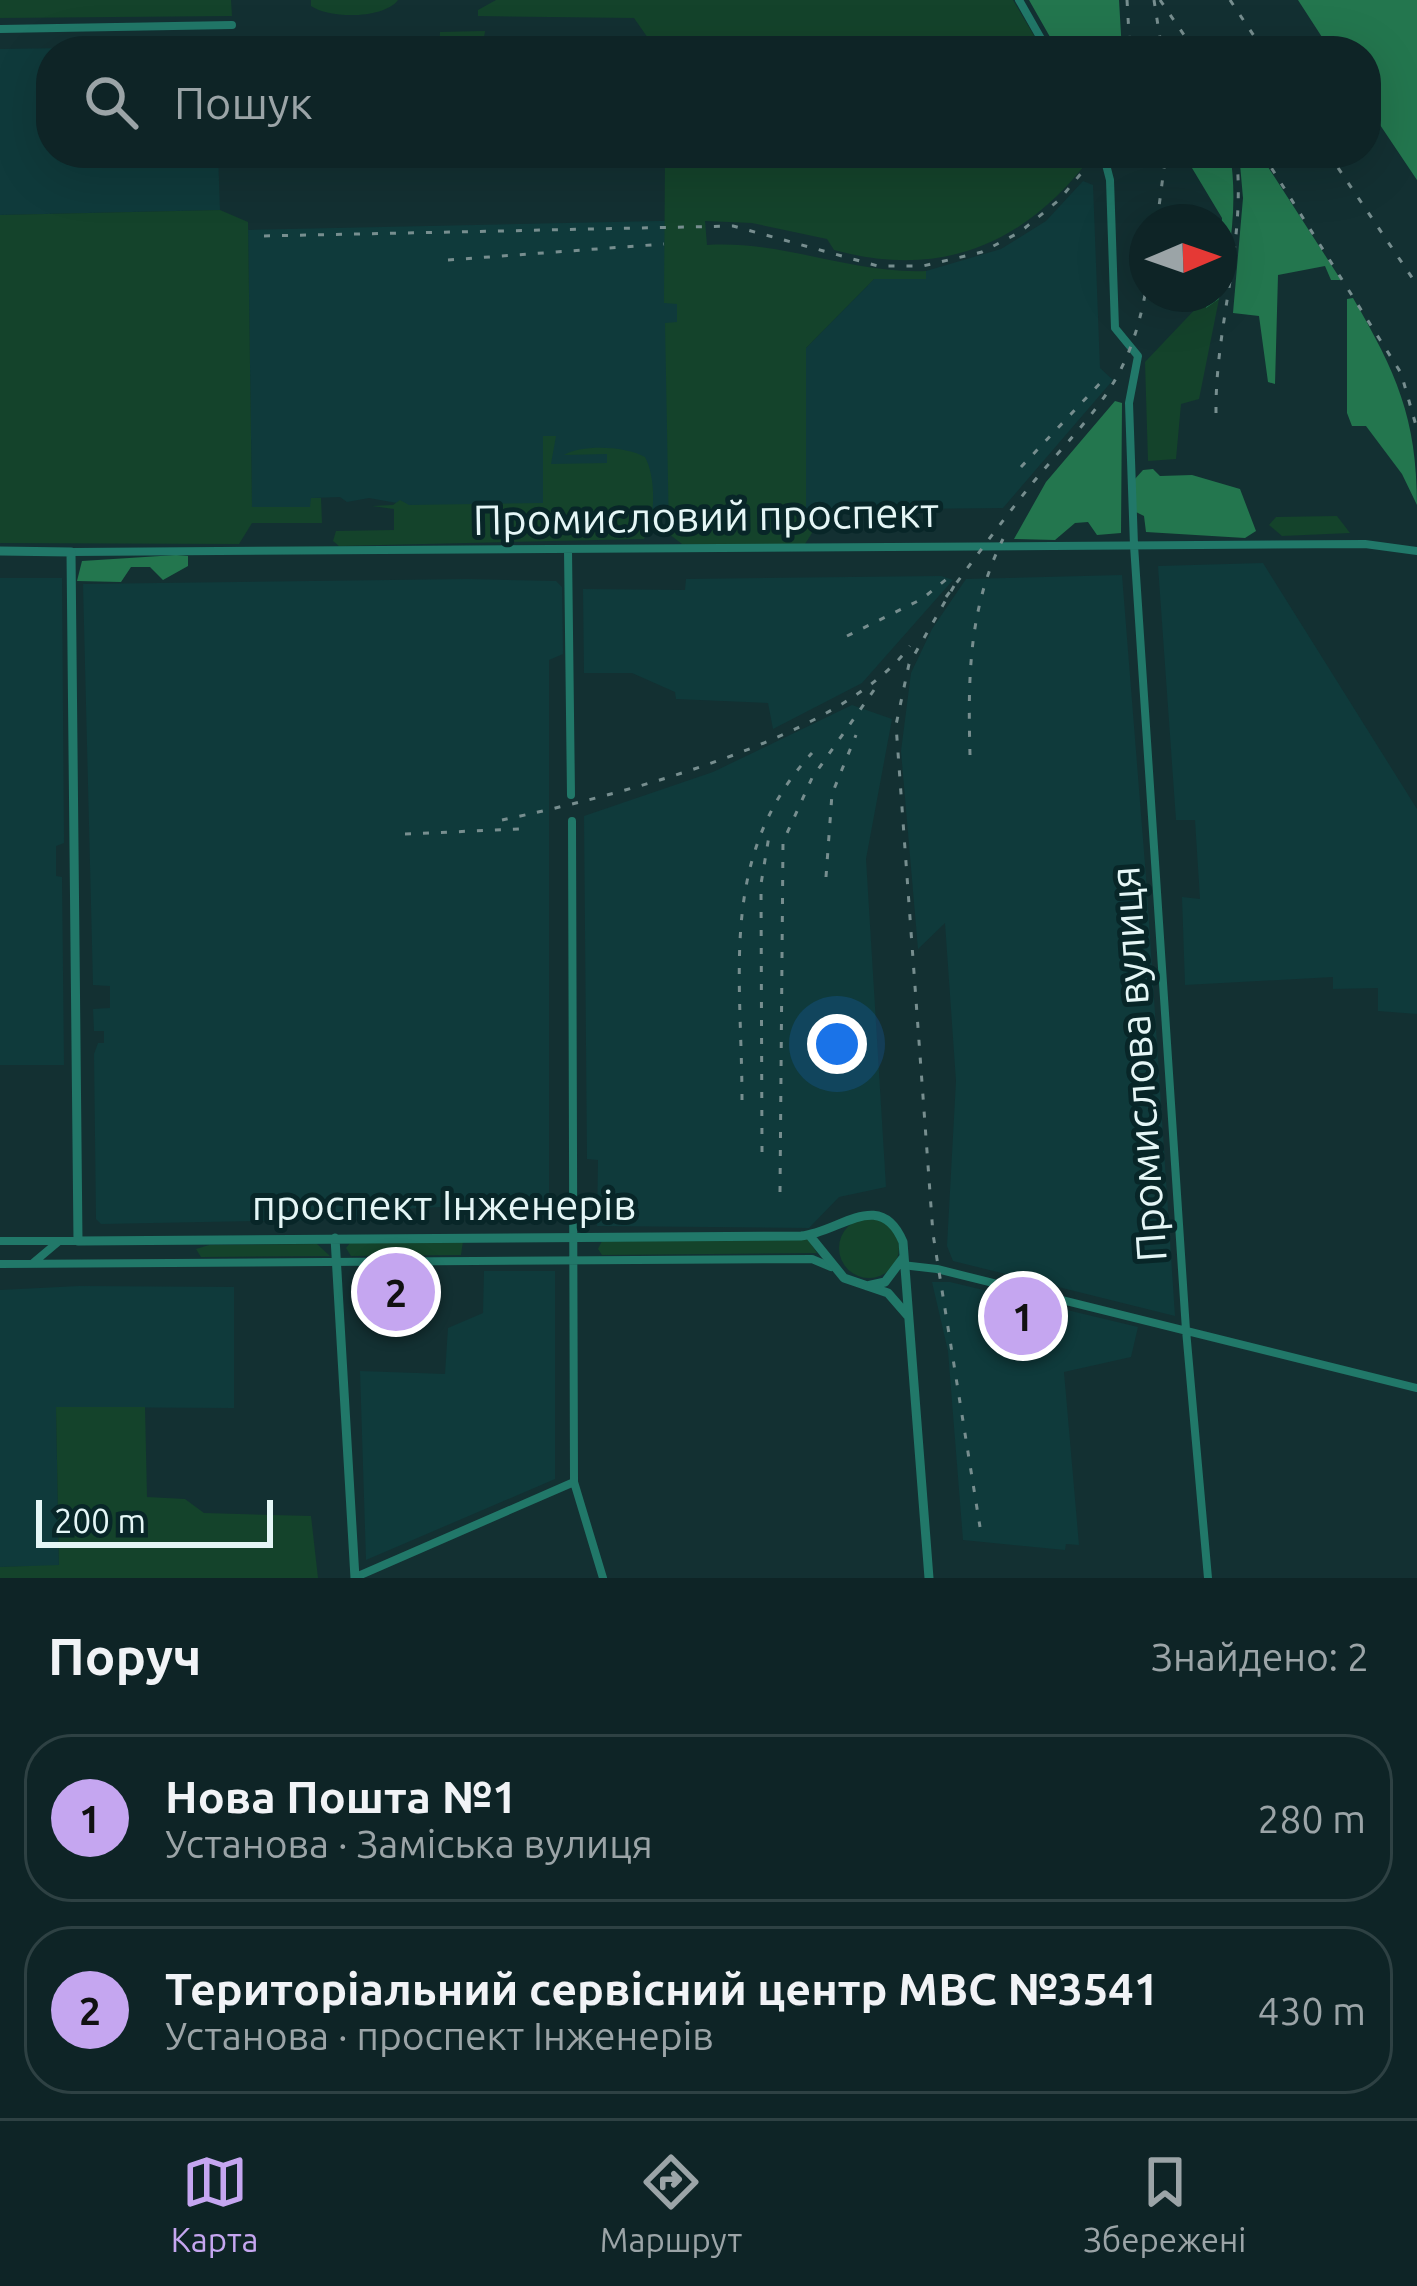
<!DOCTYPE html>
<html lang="uk">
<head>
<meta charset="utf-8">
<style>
  :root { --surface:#0e2426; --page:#1c3032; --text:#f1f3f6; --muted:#9ba4a7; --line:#2e4143; --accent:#c5a6f0 }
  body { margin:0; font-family:Ubuntu,sans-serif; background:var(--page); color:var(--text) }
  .compass { position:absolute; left:1129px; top:204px; width:108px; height:108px; border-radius:50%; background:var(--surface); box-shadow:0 12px 48px #0002; rotate:88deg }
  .scale { position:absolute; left:36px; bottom:30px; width:237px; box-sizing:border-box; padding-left:12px; border:6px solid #e5f6f6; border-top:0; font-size:33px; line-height:42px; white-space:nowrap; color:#e5f6f6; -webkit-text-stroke:9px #082628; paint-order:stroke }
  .you { position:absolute; left:837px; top:1044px; width:42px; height:42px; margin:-30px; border:9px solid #fff; border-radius:50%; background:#1a73e8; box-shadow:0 0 0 18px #1a73e833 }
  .badge { display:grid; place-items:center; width:78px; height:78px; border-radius:50%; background:var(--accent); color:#111; font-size:39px; font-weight:700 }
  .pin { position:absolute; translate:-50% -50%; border:6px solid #fff; box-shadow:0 3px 12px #0006 }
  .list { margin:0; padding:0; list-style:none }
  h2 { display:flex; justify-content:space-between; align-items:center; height:156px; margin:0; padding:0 48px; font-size:51px }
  h2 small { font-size:39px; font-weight:400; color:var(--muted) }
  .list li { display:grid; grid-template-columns:78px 1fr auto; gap:36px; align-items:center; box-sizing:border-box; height:168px; margin:0 24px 24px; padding:0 24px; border:3px solid var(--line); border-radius:48px }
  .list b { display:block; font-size:45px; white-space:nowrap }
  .list p { margin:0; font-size:39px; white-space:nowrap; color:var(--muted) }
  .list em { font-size:39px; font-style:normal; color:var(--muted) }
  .icon { flex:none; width:66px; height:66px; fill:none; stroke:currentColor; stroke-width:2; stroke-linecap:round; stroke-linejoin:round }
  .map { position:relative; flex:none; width:1417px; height:1578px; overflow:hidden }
  .search { position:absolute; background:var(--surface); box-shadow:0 12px 48px #0002; left:36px; right:36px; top:36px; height:132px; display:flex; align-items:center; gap:30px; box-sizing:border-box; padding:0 42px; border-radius:48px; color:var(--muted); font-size:45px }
  .sheet { height:540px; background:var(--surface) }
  nav { display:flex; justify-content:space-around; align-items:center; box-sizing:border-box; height:168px; border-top:3px solid var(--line); background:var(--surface); font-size:33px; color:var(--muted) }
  nav a { display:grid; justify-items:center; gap:6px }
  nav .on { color:var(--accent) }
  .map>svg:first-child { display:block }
  .built { fill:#0f3a3b }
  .green { fill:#14432b }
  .forest { fill:#23764e }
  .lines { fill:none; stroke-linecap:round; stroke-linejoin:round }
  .minor { stroke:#217869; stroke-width:8 }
  .tertiary { stroke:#217869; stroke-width:9 }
  .rail { stroke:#778e8f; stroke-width:3; stroke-dasharray:6 12; stroke-linecap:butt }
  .labels { text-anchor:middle; stroke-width:10; stroke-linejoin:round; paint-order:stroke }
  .street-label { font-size:42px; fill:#e5f6f6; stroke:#082628 }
</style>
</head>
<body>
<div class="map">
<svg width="1417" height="1578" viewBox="0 0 1417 1578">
  <rect width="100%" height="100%" fill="#133032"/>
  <!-- built -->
  <path class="built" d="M336,44V51H51V153H218L220,210L0,215V49Z
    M1083,181L1093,185L1100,368L1113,380L1003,508L806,510V348L874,279H926V271L1001,249L1046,221Z
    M705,220L709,281L673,517L408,505L369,498L347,502L340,497L311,498V507L252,508L248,230Z
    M1263,563L1417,809V1014L1378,1011V988L1333,989V977L1185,985L1182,897L1200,899L1195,820H1176L1158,566Z
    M1122,575L1146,877L1175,1316L953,1261L947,1246L956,1081L945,923L918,949L901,751L911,673L932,629L966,579Z
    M941,576L953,580L862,683L773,729L768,703L676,699L675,692L632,673H584L583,589L685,590L686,579Z
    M0,578H62L64,843L56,846V876L62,877L64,1065H0Z
    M467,579L556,581L562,587L563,654L549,660V1202L377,1210L368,1219L101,1224L96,1219L94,1054L98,1043H104V1031H94L93,1009L110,1008V986L93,985L83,584Z
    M852,705L892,719L866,859L886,1187L839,1197L809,1228L597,1226L598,1160L587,1159L584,816L713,772Z
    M484,1271H555V1479L366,1560L360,1371L445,1374L448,1328L483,1313Z
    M932,1282H950L1138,1327L1131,1357L1064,1372L1079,1545L1066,1544L1065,1550L963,1540L948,1351Z
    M79,1286L234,1287V1408L56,1407L59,1566L0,1567V1290Z"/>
  <!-- green -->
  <path class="green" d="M0,0H231L232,16L0,18Z
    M311,0H398C384,19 330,19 311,6Z
    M496,0H1013L1043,51H657L634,18L478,16V10Z
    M485,31L482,51H439L440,32Z
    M665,153H1094C1028,243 943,280 834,250L827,239L752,223L705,221L707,245C783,240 851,274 926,271V279H874L806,348V510H811L812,533L805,544H682L669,534L665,323L677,322V304L664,303Z
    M220,210L248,222L252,507H310L311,498H321L322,523H252L239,544L0,543V215Z
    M1219,299L1199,399L1181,404L1176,459L1148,461L1145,362L1201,303L1206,307Z
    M543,436H556L551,464L607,463V454L564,455C582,444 626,446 645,457C656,477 656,519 644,539L339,546L333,541L336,531L394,530V509L372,506L393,505L400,500L409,505L543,503Z
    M1337,516L1350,533L1282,536L1269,525L1276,517Z
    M839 1248a30 30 0 1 1 60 0a30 30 0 1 1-60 0Z
    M808,1239L817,1253L602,1255L598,1249L602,1241Z
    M463,1241L461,1255L351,1256L346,1248L350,1243Z
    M317,1244L330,1256L201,1257L196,1249L209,1245Z
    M56,1407H145L147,1497L185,1499L204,1513L311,1516L318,1578H0V1567L59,1565Z"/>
  <!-- forest -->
  <path class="forest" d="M1029,0H1119L1122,51H1058Z
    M1298,0H1417V180L1366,104V51H1331Z
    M1183,153H1230C1238,203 1231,251 1219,299L1206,308L1209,294H1219L1222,218Z
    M1239,153H1259L1341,280H1331L1325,266L1278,275L1275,384L1268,382L1259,316L1233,313L1243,198Z
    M1353,298C1396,372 1417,418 1417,505L1402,474L1366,426H1352L1347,413V299Z
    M1115,401L1122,403L1121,533L1097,535L1088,522L1075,523L1055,540L1014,539L1046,482Z
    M1153,469L1160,476L1192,475L1240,489L1256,531L1245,538L1146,532L1144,516L1136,512L1134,480L1143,470Z
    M176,555L188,556V566L163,580L150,567H131L121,582L77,581L82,561Z"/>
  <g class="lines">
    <!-- minor -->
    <path class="minor" d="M1019,0L1048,51
      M0,29L232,25
      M1103,153L1110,180L1115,328L1138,356L1129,403L1134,545L1186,1330L1208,1578
      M568,550L571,795
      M71,552L1365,544L1417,551
      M572,821L574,1482L603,1578
      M0,1241H78
      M33,1263L58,1242
      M0,1264L812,1259L831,1267
      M902,1265L937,1269L1417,1388
      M356,1577L574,1482"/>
    <!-- tertiary -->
    <path class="tertiary" d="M0,551L71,552L78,1241L801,1236C839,1233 880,1187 903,1242L929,1578
      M810,1236L844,1278L888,1293L908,1316
      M335,1238L355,1578
      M867,1286L885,1282L903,1258"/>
    <!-- rail -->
    <path class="rail" d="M1127,0L1130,51
      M1154,0L1162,51
      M1160,0L1195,51
      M1230,0L1264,51
      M1262,153L1401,373L1417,429
      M1328,153L1417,285
      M1157,222L1166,153
      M264,236L733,226L878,266H923L982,252L1020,232L1059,200L1098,153
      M448,260L664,244
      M1216,413C1215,325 1247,240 1236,153
      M1021,467L1105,378
      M954,586L909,664L896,725L933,1234L980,1527
      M946,597C975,558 1004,518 1035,480C1096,408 1130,383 1147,284
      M847,636L922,599L954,573
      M970,755C968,680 968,609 1003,539
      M502,820C615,796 840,740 910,646
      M405,834L519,829
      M826,877L832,794L856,735
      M742,1100C742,972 718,856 812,753
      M762,1152L761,884L769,836
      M780,1192L783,842L812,778L874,690"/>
  </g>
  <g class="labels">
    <!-- street labels -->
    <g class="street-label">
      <text transform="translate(706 516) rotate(-1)" y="15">Промисловий проспект</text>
      <text transform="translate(1138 1064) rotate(-94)" y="15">Промислова вулиця</text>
      <text x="444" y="1220">проспект Інженерів</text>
    </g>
  </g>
</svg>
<svg class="compass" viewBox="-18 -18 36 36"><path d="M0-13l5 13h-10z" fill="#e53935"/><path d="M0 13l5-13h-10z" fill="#9ba4a7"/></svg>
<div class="scale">200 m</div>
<div class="you"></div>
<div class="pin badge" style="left:1023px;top:1316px">1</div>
<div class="pin badge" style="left:396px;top:1292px">2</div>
<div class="search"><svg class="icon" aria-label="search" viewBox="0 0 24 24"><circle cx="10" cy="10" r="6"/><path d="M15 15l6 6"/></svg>Пошук</div>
</div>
<section class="sheet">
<h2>Поруч<small>Знайдено: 2</small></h2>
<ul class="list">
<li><span class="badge">1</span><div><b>Нова Пошта №1</b><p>Установа · Заміська вулиця</p></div><em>280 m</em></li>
<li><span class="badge">2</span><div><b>Територіальний сервісний центр МВС №3541</b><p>Установа · проспект Інженерів</p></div><em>430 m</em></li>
</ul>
</section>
<nav>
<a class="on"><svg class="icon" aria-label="map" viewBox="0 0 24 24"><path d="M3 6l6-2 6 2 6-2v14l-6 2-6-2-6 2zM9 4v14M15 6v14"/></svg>Карта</a>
<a><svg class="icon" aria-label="directions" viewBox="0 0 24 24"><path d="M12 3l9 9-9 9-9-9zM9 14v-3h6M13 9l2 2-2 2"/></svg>Маршрут</a>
<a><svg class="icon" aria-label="saved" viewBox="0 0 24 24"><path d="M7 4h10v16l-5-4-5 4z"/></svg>Збережені</a>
</nav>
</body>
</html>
